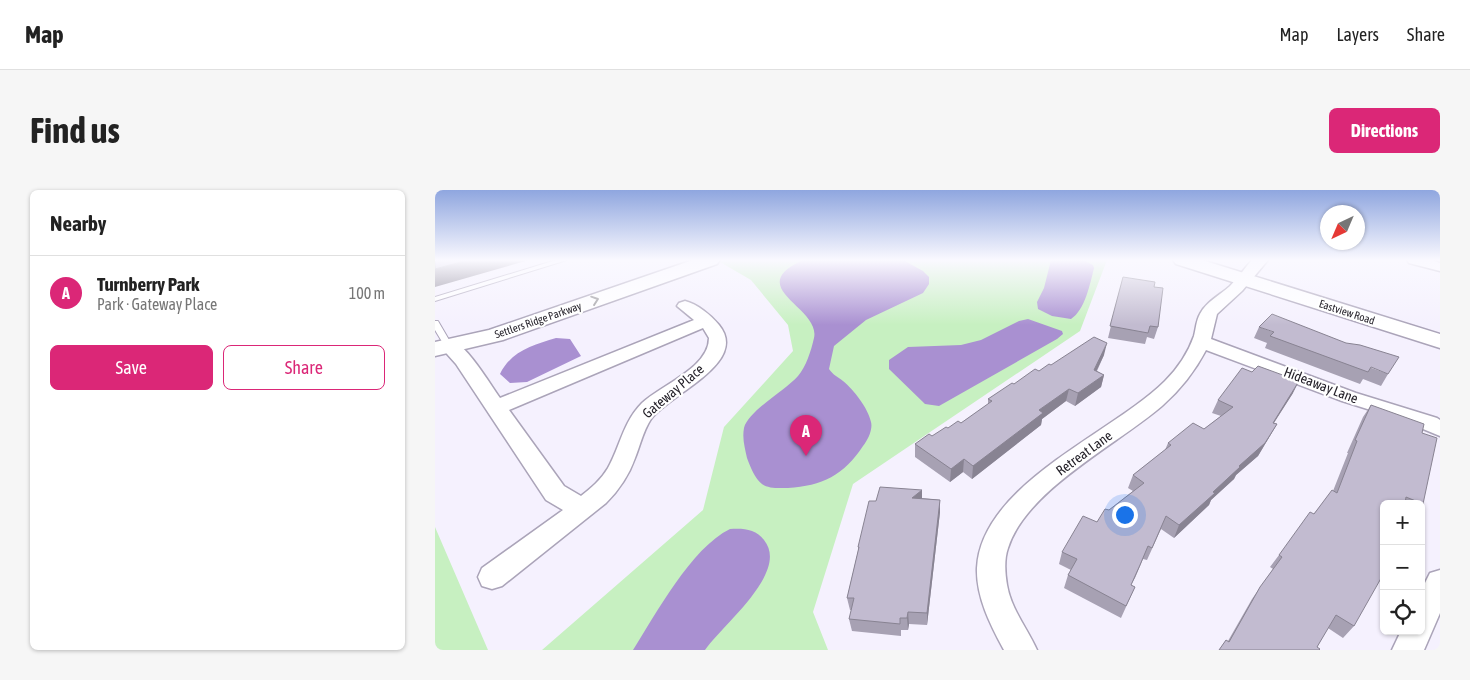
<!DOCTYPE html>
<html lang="en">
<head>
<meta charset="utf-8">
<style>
  :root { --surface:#fff; --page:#f6f6f6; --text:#222; --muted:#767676; --line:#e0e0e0; --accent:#db2777 }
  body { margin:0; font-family:"Asap Condensed",sans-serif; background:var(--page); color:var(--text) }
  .controls { position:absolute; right:15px; bottom:15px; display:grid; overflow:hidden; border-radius:8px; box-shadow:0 1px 4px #0004 }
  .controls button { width:45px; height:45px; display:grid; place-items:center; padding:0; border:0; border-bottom:1px solid var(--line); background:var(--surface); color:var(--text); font:25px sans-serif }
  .compass { position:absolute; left:885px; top:15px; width:45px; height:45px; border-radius:50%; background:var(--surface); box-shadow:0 1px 4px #0004; rotate:224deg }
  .you { position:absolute; left:689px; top:324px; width:18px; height:18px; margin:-12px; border:4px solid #fff; border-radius:50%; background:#1a73e8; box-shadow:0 0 0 8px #1a73e833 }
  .badge { display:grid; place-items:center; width:32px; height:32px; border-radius:50%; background:var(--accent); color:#fff; font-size:16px; font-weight:700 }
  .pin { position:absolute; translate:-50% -41px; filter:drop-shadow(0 1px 2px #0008) }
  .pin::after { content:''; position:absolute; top:26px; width:18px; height:15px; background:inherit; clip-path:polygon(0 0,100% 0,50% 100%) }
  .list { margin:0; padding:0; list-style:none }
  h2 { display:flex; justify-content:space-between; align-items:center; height:65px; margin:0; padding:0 20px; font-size:21px }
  h2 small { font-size:16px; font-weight:400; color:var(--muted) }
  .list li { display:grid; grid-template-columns:32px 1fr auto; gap:15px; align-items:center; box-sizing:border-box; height:75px; padding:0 20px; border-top:1px solid var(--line) }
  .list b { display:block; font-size:19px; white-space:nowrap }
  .list p { margin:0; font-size:16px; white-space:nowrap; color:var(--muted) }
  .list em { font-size:16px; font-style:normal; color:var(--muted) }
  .actions { display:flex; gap:10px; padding:15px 20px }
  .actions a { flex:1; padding:11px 0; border:1px solid var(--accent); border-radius:8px; text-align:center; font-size:18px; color:var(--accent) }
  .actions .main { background:var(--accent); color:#fff }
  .icon { flex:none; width:28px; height:28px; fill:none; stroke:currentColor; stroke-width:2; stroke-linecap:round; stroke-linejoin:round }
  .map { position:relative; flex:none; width:1005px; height:460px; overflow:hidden; border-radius:8px }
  header { display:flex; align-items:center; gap:30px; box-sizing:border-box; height:70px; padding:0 25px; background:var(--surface); border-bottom:1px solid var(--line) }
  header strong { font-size:24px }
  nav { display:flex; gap:28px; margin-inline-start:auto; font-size:18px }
  .intro { display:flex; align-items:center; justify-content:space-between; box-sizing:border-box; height:120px; padding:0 30px }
  h1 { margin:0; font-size:35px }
  .button { padding:12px 22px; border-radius:8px; background:var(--accent); color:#fff; font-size:18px; font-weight:700 }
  main { display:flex; gap:30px; padding:0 30px }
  aside { flex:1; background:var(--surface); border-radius:8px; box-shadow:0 1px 4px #0004 }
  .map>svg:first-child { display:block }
  .green { fill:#c7f0c1 }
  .water { fill:#a990d1 }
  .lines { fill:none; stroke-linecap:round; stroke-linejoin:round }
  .service-casing { stroke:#aba4b9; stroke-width:2 }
  .minor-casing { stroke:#aba4b9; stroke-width:3 }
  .tertiary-casing { stroke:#aba4b9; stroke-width:3 }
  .service { fill:#fff; fill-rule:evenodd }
  .minor { fill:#fff; fill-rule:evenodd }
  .tertiary { fill:#fff; fill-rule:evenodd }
  .wall { fill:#a7a1b3 }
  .shaded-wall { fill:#888392 }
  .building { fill:#c2bbd0; stroke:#888392 }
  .oneway { stroke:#9b9a9d }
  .labels { text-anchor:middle; stroke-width:4.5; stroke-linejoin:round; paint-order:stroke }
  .far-street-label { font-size:11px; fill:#211e26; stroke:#fff }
  .street-label { font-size:14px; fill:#211e26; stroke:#fff }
</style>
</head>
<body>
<header>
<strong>Map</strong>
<nav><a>Map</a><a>Layers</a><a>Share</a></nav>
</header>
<div class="intro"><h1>Find us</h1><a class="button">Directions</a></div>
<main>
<aside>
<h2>Nearby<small></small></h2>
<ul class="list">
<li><span class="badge">A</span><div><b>Turnberry Park</b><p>Park · Gateway Place</p></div><em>100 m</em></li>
</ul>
<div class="actions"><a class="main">Save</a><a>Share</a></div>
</aside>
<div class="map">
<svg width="1005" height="460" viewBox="0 0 1005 460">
  <rect width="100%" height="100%" fill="#f5f1fe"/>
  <!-- green -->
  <path class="green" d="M290,70H672L645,141L418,294L378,422L393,460H107L268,320L289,237L358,161L353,135L316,90L285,72Z
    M0,337L53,460H0Z"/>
  <!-- water -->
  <path class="water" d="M368,70H468L488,81L494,87V94L488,103L431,130L399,156L394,179C398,185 403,187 408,191C419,200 433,218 436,232C438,239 433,250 428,256C409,285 387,296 353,298C344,298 334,299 327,294C320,289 315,276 312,268C310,258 307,249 309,238C313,221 351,200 363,186C371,177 376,161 379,148C386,117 307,98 368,70Z
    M616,70H648L658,75L659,78C655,94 650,120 636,129L617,126L603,119L602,112L609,98Z
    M593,129L627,141L628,144L622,149L504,216L490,214L454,179V170L473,157L526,155L546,150L584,131Z
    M121,148L135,149L146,166L92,192L75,193L65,184C76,161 98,155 121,148Z
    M295,339C308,338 321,339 329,350C355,382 288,434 270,460H198C221,424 256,358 295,339Z"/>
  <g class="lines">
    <!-- service casing -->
    <g class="service-casing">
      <path id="service" d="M121,70H132L0,111V107Z
        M0,131H3L17,155L16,157H10L9,155L0,140Z"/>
    </g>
    <!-- minor casing -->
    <g class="minor-casing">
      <path id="minor" d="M817,70H833L807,101L782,124L776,149L921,203L1002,228L1005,230V246L964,229L907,211L771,160C760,181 745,200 727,216C683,254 591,300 573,358C569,369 570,383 572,395C576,419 592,438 602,460H569C556,436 541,407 542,378C546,294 678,243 730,191C743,178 753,163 759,146C761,139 761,131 765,124C771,112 785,105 795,96C803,88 809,79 817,70Z
        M972,70H997L1005,73V81L974,73Z
        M250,111C262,114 276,125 284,135C315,173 234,204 216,229C208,241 205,256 200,268C194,285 184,300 171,313L67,396L57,399L47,396L43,387L47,378L128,320L111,310L21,174L4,155L7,151C11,150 14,149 18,151C33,157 55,194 65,208L259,130L242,116L244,113ZM268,138L274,148C274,178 226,195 207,213C188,232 185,257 173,278C166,290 156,298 146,306L129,296L74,220Z
        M1005,380V423L989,460H957L966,441H986V401L995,383Z"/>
    </g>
    <!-- tertiary casing -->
    <g class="tertiary-casing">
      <path id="tertiary" d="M258,70H285L282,74L68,150L0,166V152L54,140Z
        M738,70H767L1005,144V158L741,74Z"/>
    </g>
    <!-- service -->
    <use href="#service" class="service"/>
    <!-- minor -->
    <use href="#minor" class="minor"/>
    <!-- tertiary -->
    <use href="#tertiary" class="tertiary"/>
  </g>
  <!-- wall -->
  <path class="wall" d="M688,87L719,97L723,137L719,149L712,147L710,154L673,148Z
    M824,137L953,184L946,196L928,189L925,194L830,158L832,153L819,148Z
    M669,165L662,181L669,185L666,197L640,216L631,211L607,229L606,235L537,289L528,282L515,292L480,267V254L526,233L553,215V209L579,194L616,175Z
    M858,203L839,233L842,234L823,266L801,285L799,289L776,310L774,315L739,348L726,339L712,370L708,369L700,388L696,395L700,397L686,428L629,398L633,385L636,380L624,374L627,362L662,332L674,320L698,301L693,298L698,285L730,260L733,253L769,239L786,226L777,223L783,210Z
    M936,215L987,243L988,314L986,316V314H949L919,436L908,448L893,438L882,457L884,460H784L791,450L793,451L817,409L838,379L835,377L844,365L898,301L913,263H912L928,227Z
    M487,300V308L505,310V322L492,435L474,434L473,440H466V446L417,441L414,429L417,420H415L412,408L423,361V357L441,311Z"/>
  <!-- shaded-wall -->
  <path class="shaded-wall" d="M33,70H94L0,97V79Z
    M672,153L669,165L656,192L659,180Z
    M669,185L666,197L640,216L643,203Z
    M864,191L858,203L831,245L838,233Z
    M634,199L631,211L607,229L606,235L537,289L538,276L604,220Z
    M842,234L823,266L801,285L799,289L776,310L774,315L739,348L744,335L804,276Z
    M529,269L528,282L515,292L516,279Z
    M487,300V313L477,308Z
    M505,310V322L492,435V423Z
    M473,422L474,434L473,440L472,428Z"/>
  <!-- building -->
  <path class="building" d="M0,70H33L0,79Z
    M688,87L720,92L719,97L728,98L723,137L715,136L713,143L675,136Z
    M837,124L911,153L925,155L964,167L953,184L936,177L933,182L835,146L839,142L824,137Z
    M659,147L672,153L659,180L669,185L643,203L634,199L604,220L608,223L538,276L529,269L516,279L480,254L494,244L497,246L511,237L513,238L523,231L526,233L557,211L553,209L577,193L579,194L600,179L604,181L614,174L616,175Z
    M823,176L864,191L838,233L842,234L830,253L804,276L805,277L778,302L780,303L744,335L731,326L717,358L713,356L705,375L696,395L700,397L691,416L633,385L642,369L627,362L648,326L662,332L670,319L674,320L709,293L698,285L736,255L733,253L758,233L769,239L798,217L783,210L807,178L817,182Z
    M936,215L989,234L987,243L1002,248L988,314L971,307L970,314H949V383L919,436L901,425L882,457L885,459L884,460H784L791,450L794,452L825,397L847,367L844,365L875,322L879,324L897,300L902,303L922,251L920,250Z
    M445,297L487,300L477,308L505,310L492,423L473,422L472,428H465V434L414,429L419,408H412L424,357H423L434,311H441Z"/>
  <!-- one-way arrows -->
  <defs><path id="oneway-chevron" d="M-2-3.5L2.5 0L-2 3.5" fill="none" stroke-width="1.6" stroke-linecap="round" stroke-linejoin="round" transform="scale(1.25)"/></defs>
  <use class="oneway" href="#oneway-chevron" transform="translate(160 110) rotate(-19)"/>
  <!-- sky -->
  <linearGradient id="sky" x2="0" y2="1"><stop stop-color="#8fa6df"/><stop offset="0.52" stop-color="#faf9ff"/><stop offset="1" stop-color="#faf9ff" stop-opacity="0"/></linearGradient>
  <rect width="1005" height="135" fill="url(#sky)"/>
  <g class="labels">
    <!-- far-street labels -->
    <g class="far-street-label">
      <text transform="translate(912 122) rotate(18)" y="4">Eastview Road</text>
      <text transform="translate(103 130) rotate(-19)" y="4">Settlers Ridge Parkway</text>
    </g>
    <!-- street labels -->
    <g class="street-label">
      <text transform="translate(886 195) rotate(21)" y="5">Hideaway Lane</text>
      <text transform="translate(238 201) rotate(-40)" y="5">Gateway Place</text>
      <text transform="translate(649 263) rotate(-36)" y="5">Retreat Lane</text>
    </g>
  </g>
</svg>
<div class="controls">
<button>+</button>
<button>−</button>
<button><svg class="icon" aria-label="locate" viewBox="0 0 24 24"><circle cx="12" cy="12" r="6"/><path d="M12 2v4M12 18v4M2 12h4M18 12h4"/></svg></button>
</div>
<svg class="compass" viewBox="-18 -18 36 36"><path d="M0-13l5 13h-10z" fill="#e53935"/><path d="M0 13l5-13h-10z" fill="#767676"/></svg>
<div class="you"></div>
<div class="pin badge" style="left:371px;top:266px">A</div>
</div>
</main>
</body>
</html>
